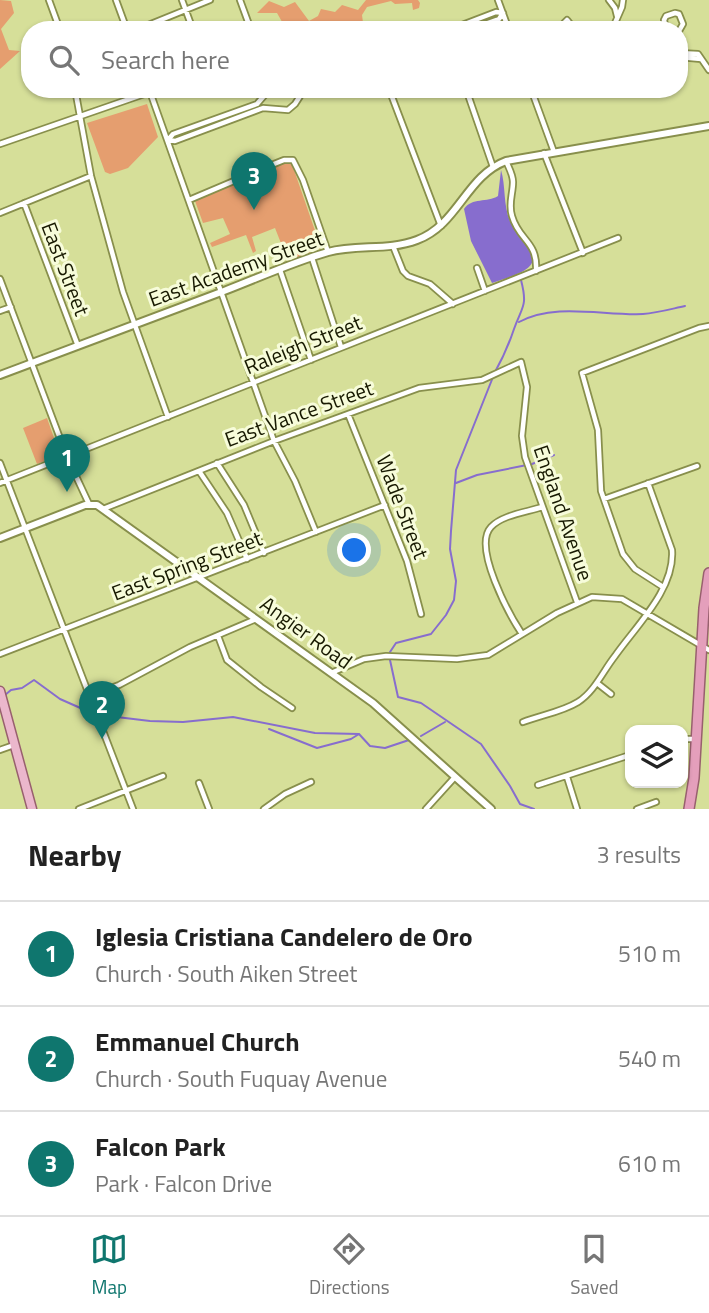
<!DOCTYPE html>
<html lang="en">
<head>
<meta charset="utf-8">
<style>
  :root { --surface:#fff; --page:#f2f2f2; --text:#222; --muted:#767676; --line:#e0e0e0; --accent:#0f766e }
  body { margin:0; font-family:"Titillium Web",sans-serif; background:var(--page); color:var(--text) }
  .controls { position:absolute; right:21px; bottom:21px; display:grid; overflow:hidden; border-radius:14px; box-shadow:0 2px 5px #0004 }
  .controls button { width:63px; height:63px; display:grid; place-items:center; padding:0; border:0; border-bottom:2px solid var(--line); background:var(--surface); color:var(--text); font:35px sans-serif }
  .you { position:absolute; left:355px; top:551px; width:24px; height:24px; margin:-18px; border:5px solid #fff; border-radius:50%; background:#1a73e8; box-shadow:0 0 0 10px #1a73e833 }
  .badge { display:grid; place-items:center; width:46px; height:46px; border-radius:50%; background:var(--accent); color:#fff; font-size:23px; font-weight:700 }
  .pin { position:absolute; translate:-50% -58px; filter:drop-shadow(0 2px 4px #0008) }
  .pin::after { content:''; position:absolute; top:37px; width:24px; height:21px; background:inherit; clip-path:polygon(0 0,100% 0,50% 100%) }
  .list { margin:0; padding:0; list-style:none }
  h2 { display:flex; justify-content:space-between; align-items:center; height:91px; margin:0; padding:0 28px; font-size:30px }
  h2 small { font-size:23px; font-weight:400; color:var(--muted) }
  .list li { display:grid; grid-template-columns:46px 1fr auto; gap:21px; align-items:center; box-sizing:border-box; height:105px; padding:0 28px; border-top:2px solid var(--line) }
  .list b { display:block; font-size:26px; white-space:nowrap }
  .list p { margin:0; font-size:23px; white-space:nowrap; color:var(--muted) }
  .list em { font-size:23px; font-style:normal; color:var(--muted) }
  .icon { flex:none; width:38px; height:38px; fill:none; stroke:currentColor; stroke-width:2; stroke-linecap:round; stroke-linejoin:round }
  .map { position:relative; flex:none; width:709px; height:809px; overflow:hidden }
  .search { position:absolute; background:var(--surface); box-shadow:0 2px 5px #0004; left:21px; right:21px; top:21px; height:77px; display:flex; align-items:center; gap:18px; box-sizing:border-box; padding:0 24px; border-radius:28px; color:var(--muted); font-size:26px }
  .sheet { height:406px; background:var(--surface) }
  nav { display:flex; justify-content:space-around; align-items:center; box-sizing:border-box; height:98px; border-top:2px solid var(--line); background:var(--surface); font-size:19px; color:var(--muted) }
  nav a { display:grid; justify-items:center; gap:4px }
  nav .on { color:var(--accent) }
  .map>svg:first-child { display:block }
  .green { fill:#e59e6f }
  .water { fill:#876dce }
  .lines { fill:none; stroke-linecap:round; stroke-linejoin:round }
  .stream { stroke:#876dce; stroke-width:2 }
  .minor-casing { stroke:#888f4c; stroke-width:8 }
  .tertiary-casing { stroke:#888f4c; stroke-width:10 }
  .primary-casing { stroke:#98606e; stroke-width:11 }
  .trunk-casing { stroke:#98606e; stroke-width:12 }
  .minor { stroke:#fff; stroke-width:4.5 }
  .tertiary { stroke:#fff; stroke-width:6 }
  .primary { stroke:#ebb7cc; stroke-width:8 }
  .trunk { stroke:#e49fbb; stroke-width:9 }
  .labels { text-anchor:middle; stroke-width:6; stroke-linejoin:round; paint-order:stroke }
  .street-label { font-size:21px; fill:#171900; stroke:#f7fcda }
</style>
</head>
<body>
<div class="map">
<svg width="709" height="809" viewBox="0 0 709 809">
  <rect width="100%" height="100%" fill="#d6df99"/>
  <!-- green -->
  <path class="green" d="M0,0L11,1L14,13L1,29L9,50L20,51L0,69Z
    M366,0H418L420,3L419,8L413,10L412,3L395,4L391,1L367,7L362,15L364,30H282L285,27L277,13H257L269,1L284,7L295,2L309,21L318,16L321,9L335,12L342,5L358,10Z
    M147,104L158,137L128,168L110,174L105,172L87,123Z
    M287,162L292,164L321,248L288,261L275,228L252,237L256,251L253,253L246,235L212,247L210,243L230,234L223,218L203,223L195,201Z
    M47,418L60,455L37,464L23,428Z"/>
  <!-- water -->
  <path class="water" d="M501,170C506,186 503,208 511,223C516,233 526,240 531,249C543,271 507,277 492,283L471,241L464,209C472,197 487,203 498,196Z"/>
  <g class="lines">
    <!-- stream -->
    <path class="stream" d="M519,322C555,302 604,316 643,314C657,313 671,309 685,306
      M495,372C504,356 508,347 514,329C522,306 528,307 521,280
      M456,483L477,475L532,464L554,455
      M390,652L396,643L431,634L446,615L454,600L456,581L450,549L451,531L456,470L493,377
      M390,660L398,697L421,703L481,744L510,786L520,804L534,809
      M5,695L11,690L22,688L34,680L60,699L94,714
      M100,715L150,721L183,722L233,717L315,733L359,734
      M269,729L317,748L351,739L359,734
      M359,734L370,746L385,748L409,740
      M421,736L445,722"/>
    <!-- minor casing -->
    <g class="minor-casing">
      <path id="minor" d="M49,0L60,30
        M116,0L127,30
        M182,0L193,30
        M240,0L251,30
        M498,0L509,30
        M609,0L615,8L617,16
        M136,30L210,0
        M449,30L496,12L503,13
        M468,30L499,19L503,13
        M567,30L564,23L567,20L575,30
        M612,30L622,7L623,0
        M666,30L664,20L666,16L675,13L679,14L683,24L679,31
        M679,53L698,54L709,70
        M679,57L701,59
        M75,89L91,176L123,292L168,417
        M149,89L274,441L295,481L316,532
        M389,89L441,226
        M466,89L493,167
        M531,89L554,152
        M644,89H654
        M168,140L175,141L263,108L288,110L295,104L302,93L312,89
        M168,140L173,134L257,104L270,89
        M0,144L150,92
        M544,153L583,253
        M506,161C509,168 513,175 513,182C513,194 508,204 512,216C519,241 538,241 536,271
        M189,200L274,164L284,160H293L303,180L328,252
        M24,203L78,346
        M0,213L91,176
        M393,246L403,271L408,276L430,284L453,304
        M312,258L341,347
        M477,268L485,291
        M280,270L311,360
        M0,279L67,457L89,504
        M0,311L11,307
        M348,414L407,561L421,614
        M0,463L133,809
        M217,463L244,505L264,553
        M199,471L227,513L247,559
        M0,483L618,238
        M604,499L697,466
        M103,509L274,441L419,388L482,380L521,362L527,387L522,436L525,457L577,602
        M663,587L635,569L623,554L601,491L598,430L582,373L699,328L709,326
        M522,634C510,616 472,547 491,527C502,515 527,512 542,507
        M218,636L227,660L261,687L292,708
        M0,654L385,505
        M331,673L364,659L386,656L457,659L488,655L557,613L592,597L622,599L709,650
        M597,683L611,694
        M89,696L119,685L190,647L256,619
        M523,722C541,715 562,712 578,702C595,691 603,671 615,656C636,626 675,589 672,550L648,483
        M683,739H695
        M0,750L14,745
        M567,777L577,809
        M199,783L209,809
        M538,785L630,755
        M79,809L163,776
        M264,809L285,794L311,782
        M426,809L455,777
        M637,809L656,802"/>
    </g>
    <!-- tertiary casing -->
    <g class="tertiary-casing">
      <path id="tertiary" d="M0,375C74,347 149,319 224,291C258,278 293,262 328,252C357,244 388,251 417,240C458,225 466,176 506,161L709,126
        M0,538L85,505H97L373,703L491,809"/>
    </g>
    <!-- primary casing -->
    <g class="primary-casing">
      <path id="primary" d="M0,691L32,809"/>
    </g>
    <!-- trunk casing -->
    <g class="trunk-casing">
      <path id="trunk" d="M689,809L694,778L704,608L709,573"/>
    </g>
    <!-- minor -->
    <use href="#minor" class="minor"/>
    <!-- tertiary -->
    <use href="#tertiary" class="tertiary"/>
    <!-- primary -->
    <use href="#primary" class="primary"/>
    <!-- trunk -->
    <use href="#trunk" class="trunk"/>
  </g>
  <g class="labels">
    <!-- street labels -->
    <g class="street-label">
      <text transform="translate(65 269) rotate(69)" y="7">East Street</text>
      <text transform="translate(236 269) rotate(-20)" y="7">East Academy Street</text>
      <text transform="translate(303 345) rotate(-22)" y="7">Raleigh Street</text>
      <text transform="translate(299 414) rotate(-20)" y="7">East Vance Street</text>
      <text transform="translate(402 507) rotate(69)" y="7">Wade Street</text>
      <text transform="translate(563 513) rotate(71)" y="7">England Avenue</text>
      <text transform="translate(187 566) rotate(-21)" y="7">East Spring Street</text>
      <text transform="translate(306 633) rotate(36)" y="7">Angier Road</text>
    </g>
  </g>
</svg>
<div class="controls">
<button><svg class="icon" aria-label="layers" viewBox="0 0 24 24"><path d="M12 4l9 5-9 5-9-5zM3 14l9 5 9-5"/></svg></button>
</div>
<div class="you"></div>
<div class="pin badge" style="left:67px;top:492px">1</div>
<div class="pin badge" style="left:102px;top:739px">2</div>
<div class="pin badge" style="left:254px;top:210px">3</div>
<div class="search"><svg class="icon" aria-label="search" viewBox="0 0 24 24"><circle cx="10" cy="10" r="6"/><path d="M15 15l6 6"/></svg>Search here</div>
</div>
<section class="sheet">
<h2>Nearby<small>3 results</small></h2>
<ul class="list">
<li><span class="badge">1</span><div><b>Iglesia Cristiana Candelero de Oro</b><p>Church · South Aiken Street</p></div><em>510 m</em></li>
<li><span class="badge">2</span><div><b>Emmanuel Church</b><p>Church · South Fuquay Avenue</p></div><em>540 m</em></li>
<li><span class="badge">3</span><div><b>Falcon Park</b><p>Park · Falcon Drive</p></div><em>610 m</em></li>
</ul>
</section>
<nav>
<a class="on"><svg class="icon" aria-label="map" viewBox="0 0 24 24"><path d="M3 6l6-2 6 2 6-2v14l-6 2-6-2-6 2zM9 4v14M15 6v14"/></svg>Map</a>
<a><svg class="icon" aria-label="directions" viewBox="0 0 24 24"><path d="M12 3l9 9-9 9-9-9zM9 14v-3h6M13 9l2 2-2 2"/></svg>Directions</a>
<a><svg class="icon" aria-label="saved" viewBox="0 0 24 24"><path d="M7 4h10v16l-5-4-5 4z"/></svg>Saved</a>
</nav>
</body>
</html>
